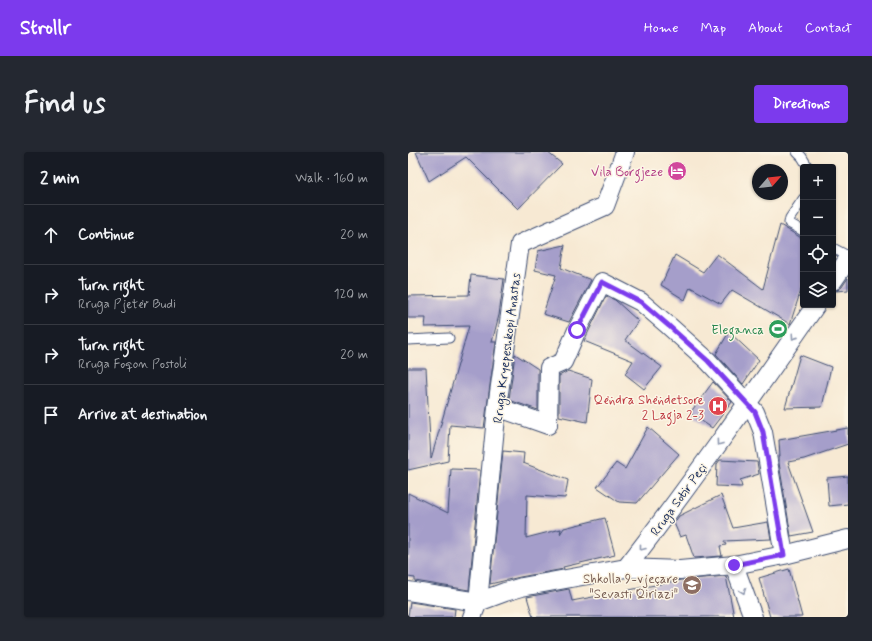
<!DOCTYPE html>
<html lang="en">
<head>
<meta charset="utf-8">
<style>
  :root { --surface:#171b24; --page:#242831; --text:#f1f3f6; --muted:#9ea1a6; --line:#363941; --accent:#7c3aed }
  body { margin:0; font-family:Mynerve,sans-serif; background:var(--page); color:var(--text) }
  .controls { position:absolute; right:12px; top:12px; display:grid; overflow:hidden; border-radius:4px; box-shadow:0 1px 3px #0004 }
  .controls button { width:36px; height:36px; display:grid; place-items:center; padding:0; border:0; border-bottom:1px solid var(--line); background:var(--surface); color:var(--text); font:20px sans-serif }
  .compass { position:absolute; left:344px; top:12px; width:36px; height:36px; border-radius:50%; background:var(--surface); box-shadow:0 1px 3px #0004; rotate:62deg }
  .stop { position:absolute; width:12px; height:12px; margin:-9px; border:3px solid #7c3aed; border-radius:50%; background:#fff }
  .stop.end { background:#7c3aed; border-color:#fff; box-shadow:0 1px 4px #0008 }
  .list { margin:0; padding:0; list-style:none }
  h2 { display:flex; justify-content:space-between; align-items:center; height:52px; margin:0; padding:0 16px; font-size:17px }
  h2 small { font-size:13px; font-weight:400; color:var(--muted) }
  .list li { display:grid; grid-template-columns:26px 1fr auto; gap:12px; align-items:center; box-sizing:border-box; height:60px; padding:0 16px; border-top:1px solid var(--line) }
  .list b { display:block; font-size:15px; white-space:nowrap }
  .list p { margin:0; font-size:13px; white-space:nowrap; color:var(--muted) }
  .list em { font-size:13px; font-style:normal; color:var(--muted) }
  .icon { flex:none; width:22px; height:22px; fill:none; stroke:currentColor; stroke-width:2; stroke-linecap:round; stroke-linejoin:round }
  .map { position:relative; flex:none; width:440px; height:465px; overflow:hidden; border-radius:4px }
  header { display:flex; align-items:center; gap:24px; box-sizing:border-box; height:56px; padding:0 20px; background:var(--accent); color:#fff }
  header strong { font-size:19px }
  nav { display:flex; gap:22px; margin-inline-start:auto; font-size:14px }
  .intro { display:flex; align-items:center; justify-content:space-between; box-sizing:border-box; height:96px; padding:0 24px }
  h1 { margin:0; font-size:28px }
  .button { padding:10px 18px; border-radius:4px; background:var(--accent); color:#fff; font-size:14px; font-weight:700 }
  main { display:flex; gap:24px; padding:0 24px }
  aside { flex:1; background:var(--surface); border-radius:4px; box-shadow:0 1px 3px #0004 }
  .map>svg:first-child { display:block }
  .building { fill:#a59eca }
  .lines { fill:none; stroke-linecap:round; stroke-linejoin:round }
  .lane-casing { stroke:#3c4b70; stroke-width:11 }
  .street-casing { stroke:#3c4b70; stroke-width:20 }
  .lane { stroke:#fff; stroke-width:9 }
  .street { stroke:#fff; stroke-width:18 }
  .oneway { stroke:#8d97ae }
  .route { stroke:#7c3aed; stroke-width:5 }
  .labels { text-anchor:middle; stroke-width:3; stroke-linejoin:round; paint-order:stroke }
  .hotel-label { font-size:13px; fill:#b23c85; stroke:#fcf5e5; text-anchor:end }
  .leisure-label { font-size:13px; fill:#27864d; stroke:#fcf5e5; text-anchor:end }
  .street-label { font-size:13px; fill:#1b2f5e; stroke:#fcf5e5 }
  .health-label { font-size:13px; fill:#be3a42; stroke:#fcf5e5; text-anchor:end }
  .education-label { font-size:13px; fill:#785e54; stroke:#fcf5e5; text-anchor:end }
</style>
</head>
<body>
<header>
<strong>Strollr</strong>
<nav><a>Home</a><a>Map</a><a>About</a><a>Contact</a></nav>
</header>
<div class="intro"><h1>Find us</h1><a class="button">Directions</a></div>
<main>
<aside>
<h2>2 min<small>Walk · 160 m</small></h2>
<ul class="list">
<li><svg class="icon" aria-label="ahead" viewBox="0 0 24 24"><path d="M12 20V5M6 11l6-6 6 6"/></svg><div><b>Continue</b></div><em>20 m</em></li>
<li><svg class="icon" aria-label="right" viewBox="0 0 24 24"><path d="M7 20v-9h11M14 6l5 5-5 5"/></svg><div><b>Turn right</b><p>Rruga Pjetër Budi</p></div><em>120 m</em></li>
<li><svg class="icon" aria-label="right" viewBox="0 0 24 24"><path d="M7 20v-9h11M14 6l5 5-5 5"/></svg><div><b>Turn right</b><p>Rruga Foqon Postoli</p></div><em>20 m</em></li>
<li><svg class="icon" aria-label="arrive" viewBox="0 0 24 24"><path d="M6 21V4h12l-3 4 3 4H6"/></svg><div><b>Arrive at destination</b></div></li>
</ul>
</aside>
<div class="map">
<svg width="440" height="465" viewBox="0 0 440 465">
  <rect width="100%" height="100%" fill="#fcf5e5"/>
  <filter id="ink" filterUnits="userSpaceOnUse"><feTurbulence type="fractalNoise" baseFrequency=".025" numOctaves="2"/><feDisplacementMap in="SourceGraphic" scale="8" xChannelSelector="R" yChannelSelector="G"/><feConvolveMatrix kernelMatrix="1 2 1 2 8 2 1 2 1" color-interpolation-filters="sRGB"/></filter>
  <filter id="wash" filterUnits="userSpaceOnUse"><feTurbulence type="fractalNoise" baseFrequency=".012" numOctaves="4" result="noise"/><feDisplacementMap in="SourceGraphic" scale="16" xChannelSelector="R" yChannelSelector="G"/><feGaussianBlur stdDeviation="0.9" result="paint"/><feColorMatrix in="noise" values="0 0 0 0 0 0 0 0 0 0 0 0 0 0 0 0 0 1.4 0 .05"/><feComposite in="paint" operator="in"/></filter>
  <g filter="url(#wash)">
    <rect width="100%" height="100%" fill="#f7e9d3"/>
    <g id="blocks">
      <!-- building -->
      <path class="building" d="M8,0H139L154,12L110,57L58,5L21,29Z
        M372,73L395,87V139L393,138L382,172L324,138L313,152L282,135L277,148L253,133L267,103L295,120L309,102L355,137Z
        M157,93L153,116L183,128L161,170L135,162L148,123L127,118L130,99Z
        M63,123L96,127L91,163L84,190H88L76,276L42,273L40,309L0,318V216H18L23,307L61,174L17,175L18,166H0V144L61,143Z
        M440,126V138L428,139L434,135Z
        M198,144L207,148L230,169L217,188L254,215L236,237L217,222L225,209L176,189Z
        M321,180L351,208L335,232L308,202Z
        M107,202L130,217V258L101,248Z
        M392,203L423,215L414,255L377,256Z
        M160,219L184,227L179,270L151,264V224Z
        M305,230L324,250L304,276L282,261Z
        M240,275L271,302L229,351L211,350L189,335L208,311L217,317Z
        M440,276V292L396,307L380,310L405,380L383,384L371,311V304H372L371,288Z
        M95,299L116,301L115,311L160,328L157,346L119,343L118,386L153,377L152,382L156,376L197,366L207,403L155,415L156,417L112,425L82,432Z
        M312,308L349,310L351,322L332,328L334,335L308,334L309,312Z
        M43,317L72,318L61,438L7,429V426L0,425V341L40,361Z
        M440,324V352L421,354L419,326Z
        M313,343L325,376L360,370L363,387L316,389L318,393L312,394L314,404L286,406L278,383L272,385L266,371L271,364Z
        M381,417L394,465H362L351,426Z
        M318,424L326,465H125L119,445L161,437L164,449L273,428Z
        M2,450L47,457L46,465H0Z"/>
    </g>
  </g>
  <g filter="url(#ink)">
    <use href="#blocks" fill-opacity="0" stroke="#3c4b70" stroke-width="1"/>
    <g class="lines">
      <!-- lane casing -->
      <g class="lane-casing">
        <path id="lane" d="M389,0L394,5L400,15
          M395,47L382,66L381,71L395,79
          M425,96L440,104
          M0,188L41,186"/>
      </g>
      <!-- street casing -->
      <g class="street-casing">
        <path id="street" d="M425,129L440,107
          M89,255L140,273L141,216L155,210L169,178L194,130L233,150L261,174L300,209L347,260L355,280L376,403
          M326,413L345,465
          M218,416C284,331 346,242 408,153
          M0,439L70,450L97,440L114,435L218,416L272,418L326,413L376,403L440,387
          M64,465L70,450L89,255L112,92L197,54L217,0"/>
      </g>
      <!-- lane -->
      <use href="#lane" class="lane"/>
      <!-- street -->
      <use href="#street" class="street"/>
    </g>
    <!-- one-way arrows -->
    <defs><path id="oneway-chevron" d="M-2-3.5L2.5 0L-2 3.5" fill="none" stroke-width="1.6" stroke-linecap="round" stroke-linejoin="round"/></defs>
    <g class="oneway">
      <use href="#oneway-chevron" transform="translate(386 185) rotate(125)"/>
      <use href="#oneway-chevron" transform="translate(311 291) rotate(126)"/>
      <use href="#oneway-chevron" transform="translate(234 396) rotate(128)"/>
      <use href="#oneway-chevron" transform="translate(335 439) rotate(70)"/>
    </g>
  </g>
  <g class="lines" filter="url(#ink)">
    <!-- route -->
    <path class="route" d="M169,178L194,130L233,150L261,174L300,209L347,260L355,280L376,403L326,413"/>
  </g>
  <!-- icons -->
  <defs>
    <g id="hotel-disc" transform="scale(1)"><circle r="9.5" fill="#d1479c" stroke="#fcf5e5"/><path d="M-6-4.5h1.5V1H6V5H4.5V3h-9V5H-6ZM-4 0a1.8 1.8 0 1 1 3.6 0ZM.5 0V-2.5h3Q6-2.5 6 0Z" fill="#fff"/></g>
    <g id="stadium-disc" transform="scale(1)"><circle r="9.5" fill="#2e9e5b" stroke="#fcf5e5"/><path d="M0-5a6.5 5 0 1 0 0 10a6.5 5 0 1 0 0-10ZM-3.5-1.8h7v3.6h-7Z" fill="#fff"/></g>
    <g id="hospital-disc" transform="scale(1)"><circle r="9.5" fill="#e0444e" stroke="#fcf5e5"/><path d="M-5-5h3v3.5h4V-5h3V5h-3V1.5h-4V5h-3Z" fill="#fff"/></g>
    <g id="school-disc" transform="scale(1)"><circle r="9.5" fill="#8d6e63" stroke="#fcf5e5"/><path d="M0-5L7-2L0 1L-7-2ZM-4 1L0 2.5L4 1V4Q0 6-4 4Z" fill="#fff"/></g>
  </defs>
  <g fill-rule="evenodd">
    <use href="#hotel-disc" x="269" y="19"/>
    <use href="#stadium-disc" x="370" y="177"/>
    <use href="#hospital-disc" x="310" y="254"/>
    <use href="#school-disc" x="284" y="433"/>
  </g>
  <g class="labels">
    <!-- hotel labels -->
    <g class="hotel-label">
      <text x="255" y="24">Vila Borgjeze</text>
    </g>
    <!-- leisure labels -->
    <g class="leisure-label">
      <text x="356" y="182">Eleganca</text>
    </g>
    <!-- street labels -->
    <g class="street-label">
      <text transform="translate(98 196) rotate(-83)" y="5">Rruga Kryepeshkopi Anastas</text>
      <text transform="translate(270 347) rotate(-54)" y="5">Rruga Sotir Peçi</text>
    </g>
    <!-- health labels -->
    <g class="health-label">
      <text x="296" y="252">Qëndra Shëndetsore<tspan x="296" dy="15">2 Lagja 2-3</tspan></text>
    </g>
    <!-- education labels -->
    <g class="education-label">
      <text x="270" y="431">Shkolla 9-vjeçare<tspan x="270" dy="15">"Sevasti Qiriazi"</tspan></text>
    </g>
  </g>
</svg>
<div class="controls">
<button>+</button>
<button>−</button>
<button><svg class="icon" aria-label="locate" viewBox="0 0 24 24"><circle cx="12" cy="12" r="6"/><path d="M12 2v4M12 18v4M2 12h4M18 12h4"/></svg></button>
<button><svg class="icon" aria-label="layers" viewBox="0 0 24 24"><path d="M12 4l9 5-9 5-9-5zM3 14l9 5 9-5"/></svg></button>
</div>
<svg class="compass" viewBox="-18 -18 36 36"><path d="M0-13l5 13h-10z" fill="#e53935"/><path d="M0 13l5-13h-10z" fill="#9ea1a6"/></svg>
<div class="stop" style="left:169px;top:178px"></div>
<div class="stop end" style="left:326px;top:413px"></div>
</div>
</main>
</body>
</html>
